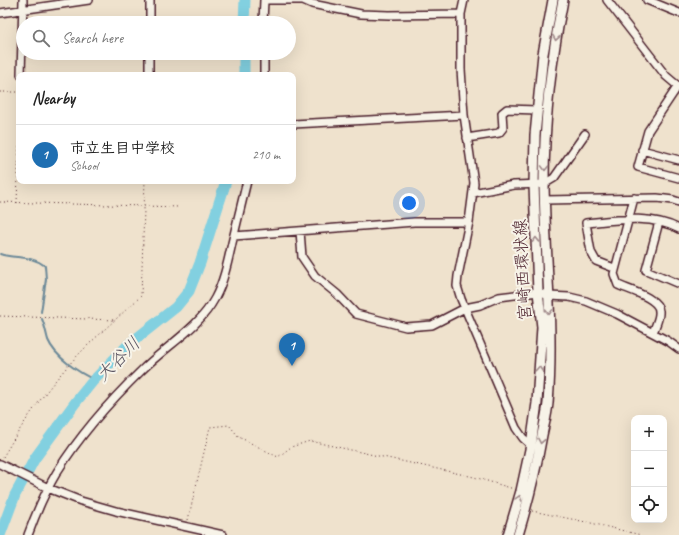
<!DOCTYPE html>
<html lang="en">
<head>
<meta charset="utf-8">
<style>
  :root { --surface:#fff; --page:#f6f6f6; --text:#222; --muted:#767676; --line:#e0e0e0; --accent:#1f6fb2 }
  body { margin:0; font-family:Caveat,"Klee One",sans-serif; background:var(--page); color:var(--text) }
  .controls { position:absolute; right:12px; bottom:12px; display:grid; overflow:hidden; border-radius:8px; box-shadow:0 4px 16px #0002 }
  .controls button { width:36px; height:36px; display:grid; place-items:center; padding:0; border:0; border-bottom:1px solid var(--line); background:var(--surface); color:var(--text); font:20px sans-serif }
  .you { position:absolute; left:409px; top:203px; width:14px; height:14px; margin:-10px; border:3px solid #fff; border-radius:50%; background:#1a73e8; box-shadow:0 0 0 6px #1a73e833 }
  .badge { display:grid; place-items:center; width:26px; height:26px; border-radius:50%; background:var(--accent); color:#fff; font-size:13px; font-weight:700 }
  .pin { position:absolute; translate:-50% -33px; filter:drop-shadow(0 1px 2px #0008) }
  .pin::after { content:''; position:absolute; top:21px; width:14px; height:12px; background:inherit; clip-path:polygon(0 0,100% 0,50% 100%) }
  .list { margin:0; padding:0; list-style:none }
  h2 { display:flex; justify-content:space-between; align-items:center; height:52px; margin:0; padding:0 16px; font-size:17px }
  h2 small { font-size:13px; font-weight:400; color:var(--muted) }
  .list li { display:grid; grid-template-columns:26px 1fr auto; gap:12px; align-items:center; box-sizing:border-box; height:60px; padding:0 16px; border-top:1px solid var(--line) }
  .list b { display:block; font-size:15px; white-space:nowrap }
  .list p { margin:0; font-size:13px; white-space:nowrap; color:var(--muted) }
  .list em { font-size:13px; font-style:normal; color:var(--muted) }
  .icon { flex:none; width:22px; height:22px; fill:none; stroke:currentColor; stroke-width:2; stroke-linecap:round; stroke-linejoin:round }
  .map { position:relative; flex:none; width:679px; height:535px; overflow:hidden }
  .search { position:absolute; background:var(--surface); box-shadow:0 4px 16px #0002; left:16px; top:16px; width:280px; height:44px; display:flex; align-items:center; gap:10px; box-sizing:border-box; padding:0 14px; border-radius:22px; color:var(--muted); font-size:15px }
  .panel { position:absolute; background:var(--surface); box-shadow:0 4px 16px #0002; left:16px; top:72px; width:280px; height:112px; border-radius:8px }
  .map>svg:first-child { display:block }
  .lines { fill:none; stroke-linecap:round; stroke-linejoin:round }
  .stream { stroke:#6c8998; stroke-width:2 }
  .river { stroke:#82d0e0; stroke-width:11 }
  .minor-casing { stroke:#4a1f2b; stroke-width:10 }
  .major-casing { stroke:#4a1f2b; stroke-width:12 }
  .path { stroke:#4a1f2b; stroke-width:1; stroke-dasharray:1 3; stroke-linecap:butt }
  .minor { stroke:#f7f3e8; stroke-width:7 }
  .major { stroke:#f7f3e8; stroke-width:9 }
  .oneway { stroke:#a0898a }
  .labels { text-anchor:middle; stroke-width:4; stroke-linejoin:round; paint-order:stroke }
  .street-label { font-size:17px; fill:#4a1f2b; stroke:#f7f3e8 }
  .water-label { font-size:18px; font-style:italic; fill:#5b5461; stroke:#f7f3e8 }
</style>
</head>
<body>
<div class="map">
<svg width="679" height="535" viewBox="0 0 679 535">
  <rect width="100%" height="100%" fill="#efe2cd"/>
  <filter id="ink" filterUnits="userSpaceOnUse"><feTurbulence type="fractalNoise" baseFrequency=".025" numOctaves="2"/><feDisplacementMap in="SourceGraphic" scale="8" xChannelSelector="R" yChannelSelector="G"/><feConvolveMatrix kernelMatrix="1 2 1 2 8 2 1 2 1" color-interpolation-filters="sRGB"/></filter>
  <g filter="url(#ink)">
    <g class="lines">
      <!-- stream -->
      <path class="stream" d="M0,254C15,259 32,255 45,266L46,279L41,312
        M42,319C45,326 46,333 48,340C55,357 79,373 95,380"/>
      <!-- river -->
      <path class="river" d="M244,23L245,0
        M244,53V75
        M0,535L15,495L35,458L75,403L92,382L127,346L176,307L189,291L200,263L226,181"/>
      <!-- minor casing -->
      <g class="minor-casing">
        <path id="minor" d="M266,0H303L312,4L361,14L389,15L461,14
          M464,0L461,14V69L464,115L474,183L469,222L458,276L457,286L461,299L516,428L523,438L531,445
          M607,0L666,76L679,87
          M647,0L679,13
          M0,13L89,0
          M150,23V0
          M263,23L264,0
          M264,53V75
          M21,75L23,0
          M149,75V53
          M678,86L648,131L638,167L679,178
          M293,124L464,115
          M467,138L499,133L503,128L502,113L507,109L537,110
          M642,150L679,160
          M473,193L514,185L544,184L554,178L585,134
          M634,198L614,274L618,285C629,290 659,298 659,311C660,318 655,326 653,333
          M545,200L657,198L673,200L679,202
          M659,222L646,270L679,284
          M300,231L302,257L315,276L337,294L356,314L406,327L432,325L465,308L480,305L499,297L538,292L549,296L569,297L586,301L617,314L668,341L679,349
          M234,236L414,222H469
          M614,268L596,261L591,252L586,223C616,220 651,214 679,229
          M0,464L48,488L81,501L116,511L223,535
          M28,535C36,513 45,492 57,472C80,435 111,400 142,370C166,346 199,328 215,298C224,281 228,261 232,243C237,222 242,202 247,181"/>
      </g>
      <!-- major casing -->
      <g class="major-casing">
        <path id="major" d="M508,535L521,491L531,445L537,403L542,327L538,292L534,185L535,135L543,54L553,0
          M518,535C528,502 536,469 542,435C544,425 547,414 548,403C554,329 545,256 544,183C544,121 551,60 563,0"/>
      </g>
      <!-- path -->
      <path class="path" d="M0,92H19
        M0,202L179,207
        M17,203L19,146
        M0,316L116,320
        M3,457C25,419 52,381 83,350C102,331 122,314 141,296L145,181
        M532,511L591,523L641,535
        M188,520L210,427L229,425L239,437L278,457L291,447L310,441L474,477L514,489"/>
      <!-- minor -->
      <use href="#minor" class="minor"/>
      <!-- major -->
      <use href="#major" class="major"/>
    </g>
    <!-- one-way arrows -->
    <defs><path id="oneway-chevron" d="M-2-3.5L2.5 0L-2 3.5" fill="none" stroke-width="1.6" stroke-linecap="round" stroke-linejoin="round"/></defs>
    <g class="oneway">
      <use href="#oneway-chevron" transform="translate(556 38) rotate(100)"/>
      <use href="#oneway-chevron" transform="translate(545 168) rotate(91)"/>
      <use href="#oneway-chevron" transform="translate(536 240) rotate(-92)"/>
      <use href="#oneway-chevron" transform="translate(549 312) rotate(88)"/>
      <use href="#oneway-chevron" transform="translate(539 369) rotate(-86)"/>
      <use href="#oneway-chevron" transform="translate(541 441) rotate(100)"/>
      <use href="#oneway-chevron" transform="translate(519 498) rotate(-74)"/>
    </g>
  </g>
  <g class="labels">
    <!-- street labels -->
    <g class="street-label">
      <text transform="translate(522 270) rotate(-93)" y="6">宮崎西環状線</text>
    </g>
    <!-- water labels -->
    <g class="water-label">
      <text transform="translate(118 359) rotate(-45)" y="6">大谷川</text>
    </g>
  </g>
</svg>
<div class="controls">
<button>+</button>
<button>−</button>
<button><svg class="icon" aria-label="locate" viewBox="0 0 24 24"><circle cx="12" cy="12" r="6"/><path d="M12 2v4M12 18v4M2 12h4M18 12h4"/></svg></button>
</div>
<div class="you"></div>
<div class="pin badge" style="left:292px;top:366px">1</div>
<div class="search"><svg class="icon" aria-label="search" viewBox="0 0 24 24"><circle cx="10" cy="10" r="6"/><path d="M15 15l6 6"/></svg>Search here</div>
<section class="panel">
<h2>Nearby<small></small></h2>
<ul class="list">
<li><span class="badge">1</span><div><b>市立生目中学校</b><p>School</p></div><em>210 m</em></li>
</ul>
</section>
</div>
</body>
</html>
